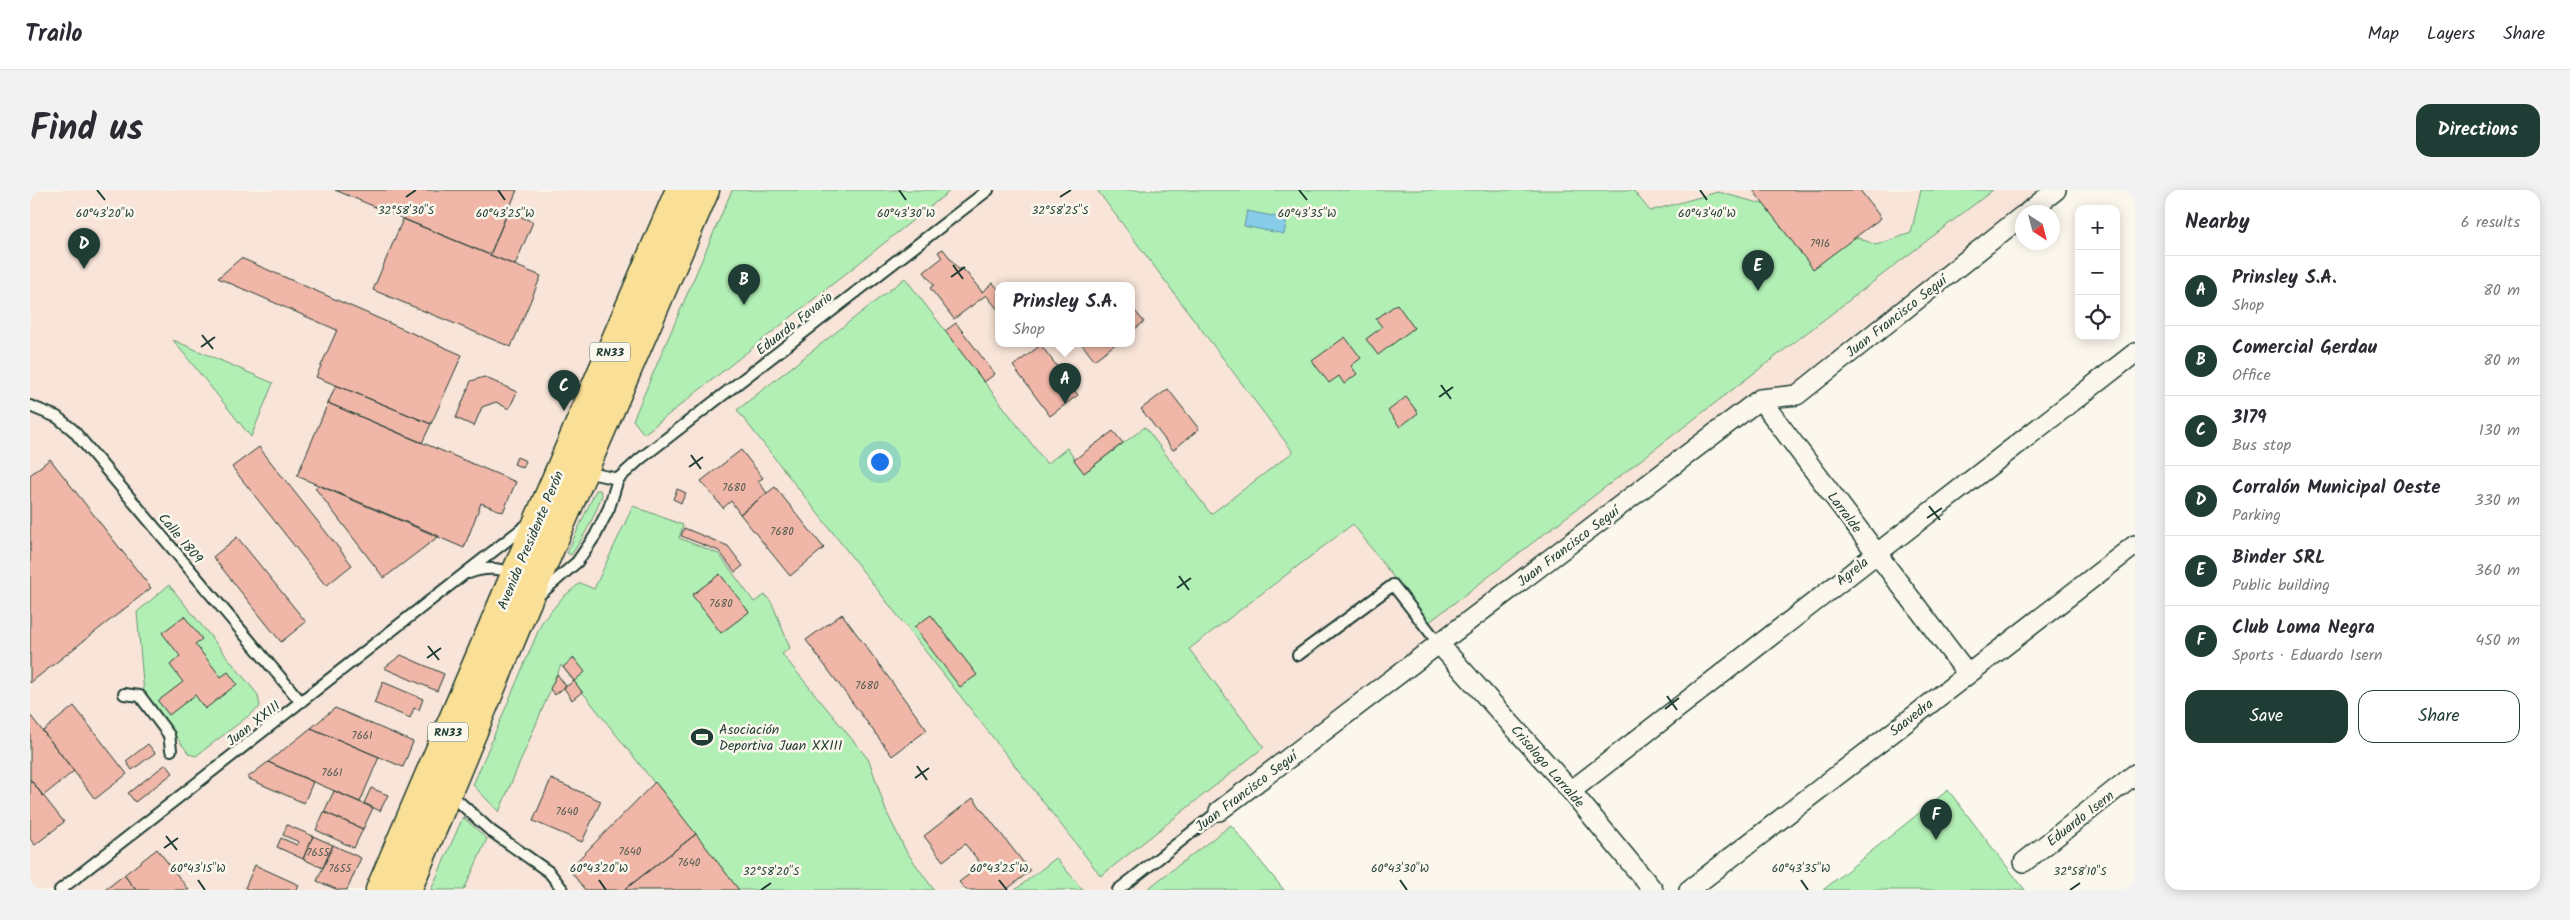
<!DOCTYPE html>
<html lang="en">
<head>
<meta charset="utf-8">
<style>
  :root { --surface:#fff; --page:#f2f2f3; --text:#2b2b33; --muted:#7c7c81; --line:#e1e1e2; --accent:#1f3d34 }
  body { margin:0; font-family:Kalam,sans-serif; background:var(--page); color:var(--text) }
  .controls { position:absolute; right:15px; top:15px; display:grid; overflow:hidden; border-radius:10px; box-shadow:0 2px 12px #0003 }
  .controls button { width:45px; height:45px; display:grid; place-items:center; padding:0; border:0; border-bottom:1px solid var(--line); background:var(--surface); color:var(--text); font:25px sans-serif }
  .compass { position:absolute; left:1985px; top:15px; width:45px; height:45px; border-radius:50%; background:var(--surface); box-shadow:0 2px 12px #0003; rotate:144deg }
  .you { position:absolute; left:849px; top:271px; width:18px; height:18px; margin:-12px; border:4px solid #fff; border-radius:50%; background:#1a73e8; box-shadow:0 0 0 8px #1a73e833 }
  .badge { display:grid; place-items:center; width:32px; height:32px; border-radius:50%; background:var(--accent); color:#fff; font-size:16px; font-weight:700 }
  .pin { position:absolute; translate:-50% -41px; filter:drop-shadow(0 1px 2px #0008) }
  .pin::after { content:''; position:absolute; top:26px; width:18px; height:15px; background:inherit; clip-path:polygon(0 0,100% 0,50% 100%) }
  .popup { position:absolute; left:965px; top:92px; width:140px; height:65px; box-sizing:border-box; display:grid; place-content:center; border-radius:10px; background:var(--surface); filter:drop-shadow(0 1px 4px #0005); font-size:16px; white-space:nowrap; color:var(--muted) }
  .popup b { font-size:19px; color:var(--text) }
  .popup::after { content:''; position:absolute; left:50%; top:100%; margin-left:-10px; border:10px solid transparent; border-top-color:var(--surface) }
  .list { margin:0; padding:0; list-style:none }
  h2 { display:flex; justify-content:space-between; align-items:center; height:65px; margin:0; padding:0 20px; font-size:21px }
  h2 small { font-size:16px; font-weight:400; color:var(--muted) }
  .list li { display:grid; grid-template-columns:32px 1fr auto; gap:15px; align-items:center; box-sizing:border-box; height:70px; padding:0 20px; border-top:1px solid var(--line) }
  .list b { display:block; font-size:19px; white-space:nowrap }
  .list p { margin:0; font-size:16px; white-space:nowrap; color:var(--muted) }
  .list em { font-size:16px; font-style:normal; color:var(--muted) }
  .actions { display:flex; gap:10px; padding:15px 20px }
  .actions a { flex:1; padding:11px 0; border:1px solid var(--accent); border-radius:15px; text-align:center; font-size:18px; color:var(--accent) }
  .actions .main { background:var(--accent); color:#fff }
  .icon { flex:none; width:28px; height:28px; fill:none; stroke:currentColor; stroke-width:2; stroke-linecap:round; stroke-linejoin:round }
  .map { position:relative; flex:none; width:2105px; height:700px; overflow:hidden; border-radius:15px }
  header { display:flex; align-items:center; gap:30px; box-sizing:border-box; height:70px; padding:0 25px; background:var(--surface); border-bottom:1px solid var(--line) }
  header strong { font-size:24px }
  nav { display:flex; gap:28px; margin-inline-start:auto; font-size:18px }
  .intro { display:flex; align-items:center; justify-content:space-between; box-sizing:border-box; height:120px; padding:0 30px }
  h1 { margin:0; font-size:35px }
  .button { padding:12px 22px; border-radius:15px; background:var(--accent); color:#fff; font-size:18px; font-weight:700 }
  main { display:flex; gap:30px; padding:0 30px }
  aside { flex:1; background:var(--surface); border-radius:15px; box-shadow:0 2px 12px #0003 }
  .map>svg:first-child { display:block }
  .built { fill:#f8e4d8; fill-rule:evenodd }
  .green { fill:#b2efb5; stroke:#689674 }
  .water { fill:#87cce8; stroke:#5d93a0 }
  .building { fill:#f0b7a8; stroke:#1f3d34 }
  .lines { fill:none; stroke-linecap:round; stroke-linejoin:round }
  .lane-casing { stroke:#1f3d34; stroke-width:14 }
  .street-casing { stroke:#1f3d34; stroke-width:22 }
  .primary-casing { stroke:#1f3d34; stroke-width:31 }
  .lane { stroke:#fbf7ec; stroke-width:10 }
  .street { stroke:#fbf7ec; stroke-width:19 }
  .primary { stroke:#fadf96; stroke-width:28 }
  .ticks { fill:none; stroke:#1f3d34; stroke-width:2 }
  .labels { text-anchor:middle; stroke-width:5; stroke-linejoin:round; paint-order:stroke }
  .number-label { font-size:11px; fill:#535c51 }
  .shield { fill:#fbf7ec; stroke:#61756b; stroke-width:1 }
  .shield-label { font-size:12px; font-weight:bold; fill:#1f3d34 }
  .street-label { font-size:14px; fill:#1f3d34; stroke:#fbf7ec }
  .poi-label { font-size:14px; fill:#1f3d34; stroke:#fbf7ec; text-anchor:start }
  .ticks-label { font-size:12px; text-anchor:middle; fill:#1f3d34; stroke:#fbf7ec; stroke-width:5; stroke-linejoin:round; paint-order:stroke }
</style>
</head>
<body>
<header>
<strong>Trailo</strong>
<nav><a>Map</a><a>Layers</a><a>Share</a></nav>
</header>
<div class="intro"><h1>Find us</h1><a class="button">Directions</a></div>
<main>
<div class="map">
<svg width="2105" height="700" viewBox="0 0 2105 700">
  <rect width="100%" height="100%" fill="#fbf7ec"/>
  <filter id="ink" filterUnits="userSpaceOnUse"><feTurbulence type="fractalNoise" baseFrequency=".02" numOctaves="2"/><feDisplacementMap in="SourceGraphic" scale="10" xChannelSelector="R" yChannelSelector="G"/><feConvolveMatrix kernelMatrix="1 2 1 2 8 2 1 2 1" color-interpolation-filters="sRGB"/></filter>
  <g filter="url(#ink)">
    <!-- built -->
    <path class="built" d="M0,0H2026L1767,205L1730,209L1190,621L1254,700H0ZM969,95H1101V153H969Z"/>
    <!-- green -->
    <path class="green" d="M702,0H921L614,244L603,230Z
      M1067,0H1603L1620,21L1688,2L1766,23L1846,55L1881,43L1891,0H1963L1398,433L1323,334L1159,459L1234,557L1071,686L707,220L875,88L1017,274L1037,258L1054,283L1115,237L1181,324L1263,262Z
      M143,150L243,193L221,247Z
      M566,300H570L572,305C564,327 555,346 541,365L537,363Z
      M603,316L653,335L649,348L689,364L724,412L735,405L742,413L760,458L752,464L839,570L856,621L876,661L904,700H709L531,475L469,622L443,595L512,432L532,408L550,393L564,399Z
      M139,395L228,505L230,517L166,566L159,564L114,504L107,422Z
      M1918,600L1995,700H1793Z
      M433,627L457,649L434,700H401Z
      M1201,635L1254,700H1116Z
      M1026,668L1053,700H985Z"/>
    <!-- water -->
    <path class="water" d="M1217,21L1257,29L1254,44L1214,36Z"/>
    <!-- building -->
    <path class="building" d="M305,0H487L460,65Z
      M1723,0H1830L1851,28L1783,79Z
      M478,21L503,32L485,75L460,65Z
      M373,29L511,86L481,157L343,100Z
      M913,59L929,80L931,78L936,82L952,102L963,93L969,100V121L956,105L924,129L900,98L904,95L894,82L912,68L908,62Z
      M211,68L432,165L401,234L286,187L307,140L188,88Z
      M1367,114L1384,138L1348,165L1336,149L1352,137L1346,129Z
      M1101,116L1114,132L1101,142Z
      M926,133L965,184L954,192L915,141Z
      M1315,147L1331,168L1321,176L1327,184L1314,194L1309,186L1299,193L1282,171Z
      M1051,153H1087L1064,170Z
      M1011,155L1048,205L1020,226L983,176Z
      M454,187L487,202L479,219L466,212L452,217L444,236L426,228L441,191Z
      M306,195L401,234L392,253L298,213Z
      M1138,199L1169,239L1143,260L1111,219Z
      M1376,207L1388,223L1370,237L1358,221Z
      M298,213L486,292L473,322L451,313L434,358L267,286Z
      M1083,241L1093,253L1054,283L1044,270Z
      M229,257L322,375L296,396L202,277Z
      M711,260L733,288L728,291L737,303L710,324L701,311L693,318L671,291Z
      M487,267L496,271L493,278L484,274Z
      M20,269L121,398L0,493V285Z
      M289,295L409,346L354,388L285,298Z
      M745,297L794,358L760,386L710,324Z
      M647,299L656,303L651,313L643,309Z
      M654,338L698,356L713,376L705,382L689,361L651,346Z
      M207,347L276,432L251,452L183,367Z
      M690,384L719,422L691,443L662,405Z
      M812,424L897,540L862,566L776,450Z
      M901,425L947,485L930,497L884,437Z
      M154,426L172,449L165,454L191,487L198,482L207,494L175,519L165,505L139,525L128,511L153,492L140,475L150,466L132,443Z
      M371,465L414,484L407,501L354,478Z
      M544,468L555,482L544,491L533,477Z
      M527,484L536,496L525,505L520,499Z
      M544,491L552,502L542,510L534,498Z
      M353,492L393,509L389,520L384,518L380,528L344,513Z
      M44,516L97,584L65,609L13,541Z
      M305,518L383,552L373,577L281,538Z
      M0,525L44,581L13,606L0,589Z
      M281,538L349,567L330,612L238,572Z
      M118,554L125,563L102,580L96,571Z
      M238,572L283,592L274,613L217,588Z
      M136,574L143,583L105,612L98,603Z
      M0,589L34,632L5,655L0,649Z
      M521,589L571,611L552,652L503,631Z
      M625,592L666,644L594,700H555L539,679Z
      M341,598L358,605L350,621L334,613Z
      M304,601L343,618L333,639L294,622Z
      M943,608L1000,681L976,700H936L929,692L952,675L935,654L913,671L894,646Z
      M294,622L333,639L324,658L286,640Z
      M257,635L283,646L273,669L247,657L251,648L267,655L269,652L253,645Z
      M666,644L709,700H594Z
      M283,646L303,655L293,678L273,669Z
      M303,655L331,668L317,700H308L287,691Z
      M127,659L159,700H106L94,685Z
      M225,675L269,695L267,700H220L215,698Z
      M94,685L106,700H75Z"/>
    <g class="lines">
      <!-- lane casing -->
      <g class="lane-casing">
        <path id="lane" d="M0,216L27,227L43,240L271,512
          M555,282L588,289
          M439,383C455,377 468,378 484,383
          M508,406L547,372L565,346L579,318L588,289L610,269L958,0
          M1268,465L1363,395L1409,454
          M94,504L110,506L139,545L141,560
          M418,602L461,641L519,682L533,700
          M30,700L498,334
          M1088,700L1189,621"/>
      </g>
      <!-- street casing -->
      <g class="street-casing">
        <path id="street" d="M1998,22L2026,0
          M1730,209L1937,483
          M1409,454L1541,601L1623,700
          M1541,601L2105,163
          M1189,621L1730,209L1767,205L1992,26
          M1994,672L2105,584
          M1659,700L2105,355"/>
      </g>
      <!-- primary casing -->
      <g class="primary-casing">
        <path id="primary" d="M350,700L650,0
          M377,700L495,416L675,0"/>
      </g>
      <!-- lane -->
      <use href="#lane" class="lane"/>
      <!-- street -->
      <use href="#street" class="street"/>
      <!-- primary -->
      <use href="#primary" class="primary"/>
    </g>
  </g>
  <!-- ticks -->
  <path class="ticks" d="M67,0L75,10M468,0L475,10M869,0L876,10M1269,0L1277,10M1670,0L1677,10M376,7L386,0M1030,7L1041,0M923,75L933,89M921,87L935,77M172,145L183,159M171,157L185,147M1411,195L1421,209M1409,207L1423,197M661,265L671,279M659,277L673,267M1899,316L1910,330M1897,328L1912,318M1149,386L1159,400M1147,398L1161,388M398,456L409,470M397,468L411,458M1637,506L1647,520M1635,519L1649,508M887,576L897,590M885,588L899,578M136,646L147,660M134,658L148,648M168,690L175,700M569,690L576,700M969,690L977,700M1370,690L1377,700M1771,690L1778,700M731,700L741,693M2040,700L2050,693"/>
  <!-- icons -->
  <defs>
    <g id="stadium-bare" transform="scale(1.725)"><path d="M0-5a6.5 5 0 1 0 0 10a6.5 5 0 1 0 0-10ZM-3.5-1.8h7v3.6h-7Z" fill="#1f3d34" stroke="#fbf7ec" stroke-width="2.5" paint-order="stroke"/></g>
  </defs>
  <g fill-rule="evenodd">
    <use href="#stadium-bare" x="672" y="547"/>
  </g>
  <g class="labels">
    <!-- number labels -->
    <g class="number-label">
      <text x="1790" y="57">7916</text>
      <text x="704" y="301">7680</text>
      <text x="752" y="345">7680</text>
      <text x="691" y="417">7680</text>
      <text x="837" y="499">7680</text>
      <text x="332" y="549">7661</text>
      <text x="302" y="586">7661</text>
      <text x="537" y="625">7640</text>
      <text x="600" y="665">7640</text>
      <text x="288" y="666">7655</text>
      <text x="659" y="676">7640</text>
      <text x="310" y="682">7655</text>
    </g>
    <!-- shield labels -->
    <g class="shield">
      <rect x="560" y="152.5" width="40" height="19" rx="4"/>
      <rect x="398" y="532.5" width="40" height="19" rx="4"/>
    </g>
    <g class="shield-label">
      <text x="580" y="166">RN33</text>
      <text x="418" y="546">RN33</text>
    </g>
    <!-- street labels -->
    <g class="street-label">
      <text transform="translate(1866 126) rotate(-38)" y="5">Juan Francisco Seguí</text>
      <text transform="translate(764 133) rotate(-38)" y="5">Eduardo Favario</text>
      <text transform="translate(1815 322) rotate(53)" y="5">Larralde</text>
      <text transform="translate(151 348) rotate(50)" y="5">Calle 1809</text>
      <text transform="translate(500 350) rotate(-67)" y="5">Avenida Presidente Perón</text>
      <text transform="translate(1538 356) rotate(-37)" y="5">Juan Francisco Seguí</text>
      <text transform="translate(1822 381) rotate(-38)" y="5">Agrela</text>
      <text transform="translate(1881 527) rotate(-38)" y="5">Saavedra</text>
      <text transform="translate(223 533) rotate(-38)" y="5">Juan XXIII</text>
      <text transform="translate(1518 576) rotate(49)" y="5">Crisologo Larralde</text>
      <text transform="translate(1216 601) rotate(-37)" y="5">Juan Francisco Seguí</text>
      <text transform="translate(2050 628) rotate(-38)" y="5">Eduardo Isern</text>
    </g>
    <!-- poi labels -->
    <g class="poi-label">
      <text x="689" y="544">Asociación<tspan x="689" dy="16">Deportiva Juan XXIII</tspan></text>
    </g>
  </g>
  <g class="ticks-label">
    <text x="376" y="24">32°58'30"S</text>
    <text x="1030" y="24">32°58'25"S</text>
    <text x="75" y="27">60°43'20"W</text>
    <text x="475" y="27">60°43'25"W</text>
    <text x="876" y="27">60°43'30"W</text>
    <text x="1277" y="27">60°43'35"W</text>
    <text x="1677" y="27">60°43'40"W</text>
    <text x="168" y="682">60°43'15"W</text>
    <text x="569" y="682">60°43'20"W</text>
    <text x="969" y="682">60°43'25"W</text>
    <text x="1370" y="682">60°43'30"W</text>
    <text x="1771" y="682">60°43'35"W</text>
    <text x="741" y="685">32°58'20"S</text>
    <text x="2050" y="685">32°58'10"S</text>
  </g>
</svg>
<div class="controls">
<button>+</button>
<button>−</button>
<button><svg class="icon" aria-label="locate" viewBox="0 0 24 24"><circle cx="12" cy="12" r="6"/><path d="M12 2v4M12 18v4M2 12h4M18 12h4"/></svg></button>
</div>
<svg class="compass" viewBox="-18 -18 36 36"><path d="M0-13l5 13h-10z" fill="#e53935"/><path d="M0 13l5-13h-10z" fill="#7c7c81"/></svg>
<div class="you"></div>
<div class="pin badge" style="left:1035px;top:214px">A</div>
<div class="popup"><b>Prinsley S.A.</b>Shop</div>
<div class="pin badge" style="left:714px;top:115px">B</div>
<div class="pin badge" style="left:534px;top:221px">C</div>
<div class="pin badge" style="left:54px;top:79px">D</div>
<div class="pin badge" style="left:1728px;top:101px">E</div>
<div class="pin badge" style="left:1906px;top:650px">F</div>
</div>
<aside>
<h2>Nearby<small>6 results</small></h2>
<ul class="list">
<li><span class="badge">A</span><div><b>Prinsley S.A.</b><p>Shop</p></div><em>80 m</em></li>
<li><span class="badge">B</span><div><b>Comercial Gerdau</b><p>Office</p></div><em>80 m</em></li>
<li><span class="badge">C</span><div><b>3179</b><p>Bus stop</p></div><em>130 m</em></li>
<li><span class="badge">D</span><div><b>Corralón Municipal Oeste</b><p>Parking</p></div><em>330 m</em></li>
<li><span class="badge">E</span><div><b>Binder SRL</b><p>Public building</p></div><em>360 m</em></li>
<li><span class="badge">F</span><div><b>Club Loma Negra</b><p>Sports · Eduardo Isern</p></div><em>450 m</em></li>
</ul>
<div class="actions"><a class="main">Save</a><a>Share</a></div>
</aside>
</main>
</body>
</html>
